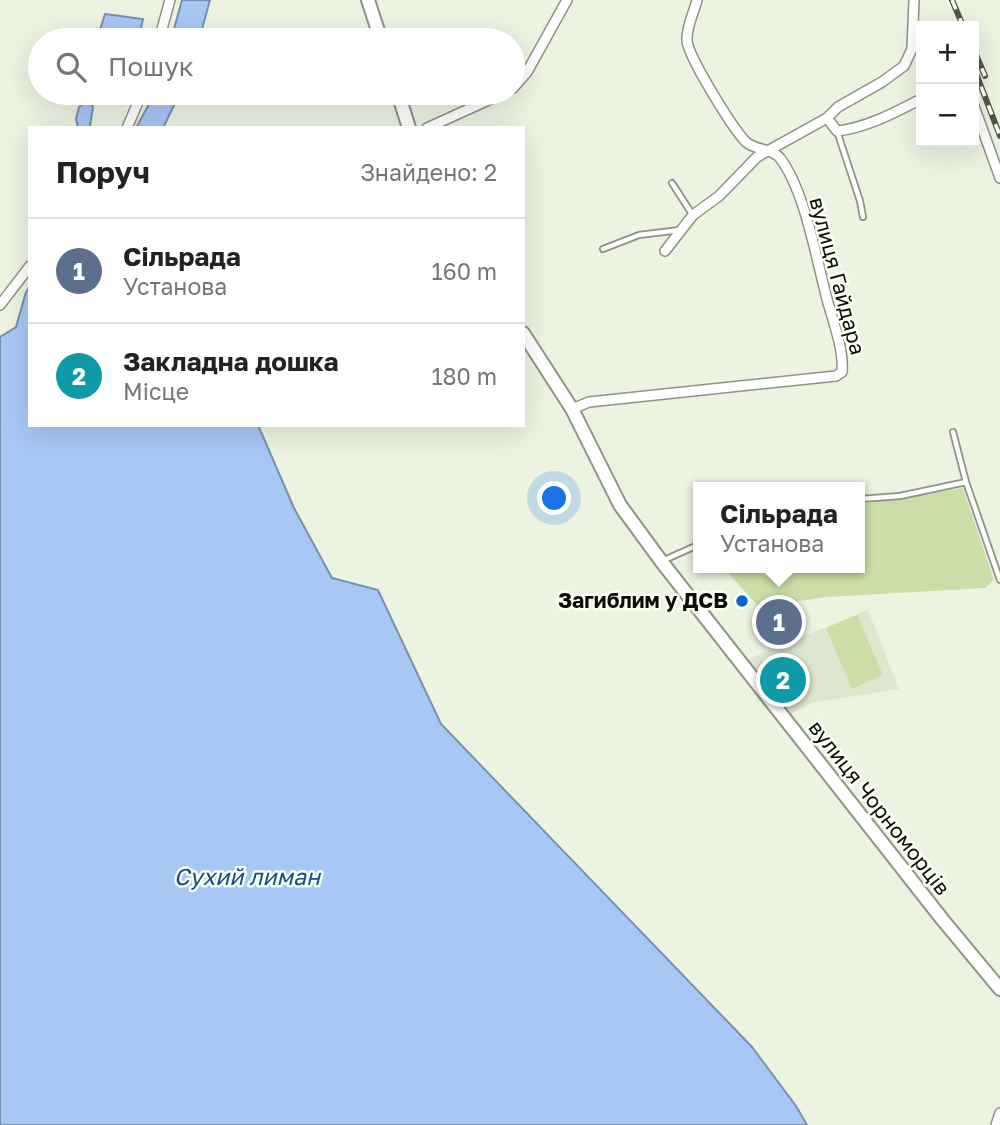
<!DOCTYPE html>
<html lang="uk">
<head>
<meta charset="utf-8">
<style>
  :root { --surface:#fff; --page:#f6f6f6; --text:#222; --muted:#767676; --line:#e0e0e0; --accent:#0765ce }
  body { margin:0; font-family:"Golos Text",sans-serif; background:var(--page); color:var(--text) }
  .controls { position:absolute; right:21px; top:21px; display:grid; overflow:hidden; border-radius:0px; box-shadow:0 7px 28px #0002 }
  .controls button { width:63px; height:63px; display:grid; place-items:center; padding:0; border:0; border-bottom:2px solid var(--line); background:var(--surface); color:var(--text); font:35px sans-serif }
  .you { position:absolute; left:555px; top:499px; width:24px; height:24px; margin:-18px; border:5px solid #fff; border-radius:50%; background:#1a73e8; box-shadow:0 0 0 10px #1a73e833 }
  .badge { display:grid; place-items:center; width:46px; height:46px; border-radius:50%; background:var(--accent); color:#fff; font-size:23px; font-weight:700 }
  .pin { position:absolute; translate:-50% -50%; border:4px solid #fff; box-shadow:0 2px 7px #0006 }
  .popup { position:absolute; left:693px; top:482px; width:172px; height:91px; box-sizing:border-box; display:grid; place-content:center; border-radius:0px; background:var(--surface); filter:drop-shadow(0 2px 5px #0005); font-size:23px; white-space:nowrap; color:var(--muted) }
  .popup b { font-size:26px; color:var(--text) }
  .popup::after { content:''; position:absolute; left:50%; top:100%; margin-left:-14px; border:14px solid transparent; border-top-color:var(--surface) }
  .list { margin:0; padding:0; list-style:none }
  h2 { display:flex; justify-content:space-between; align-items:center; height:91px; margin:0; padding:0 28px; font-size:30px }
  h2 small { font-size:23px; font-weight:400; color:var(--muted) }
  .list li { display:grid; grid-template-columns:46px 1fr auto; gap:21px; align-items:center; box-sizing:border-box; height:105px; padding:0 28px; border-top:2px solid var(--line) }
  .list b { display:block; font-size:26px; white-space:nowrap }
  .list p { margin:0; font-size:23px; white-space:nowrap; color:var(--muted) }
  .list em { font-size:23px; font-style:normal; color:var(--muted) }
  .icon { flex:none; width:38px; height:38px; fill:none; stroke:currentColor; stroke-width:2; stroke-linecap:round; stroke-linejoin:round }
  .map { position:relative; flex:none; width:1000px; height:1125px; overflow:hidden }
  .search { position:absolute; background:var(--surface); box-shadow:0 7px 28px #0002; left:28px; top:28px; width:497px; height:77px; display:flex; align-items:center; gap:18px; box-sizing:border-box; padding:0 24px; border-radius:38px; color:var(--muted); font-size:26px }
  .panel { position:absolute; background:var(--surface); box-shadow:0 7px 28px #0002; left:28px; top:126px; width:497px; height:301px; border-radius:0px }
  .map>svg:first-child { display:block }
  .built { fill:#dee7ce }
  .green { fill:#ccdea8 }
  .water { fill:#a7c7f5; stroke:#7890ae; stroke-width:2 }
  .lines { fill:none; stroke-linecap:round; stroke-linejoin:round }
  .lane-casing { stroke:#8e9383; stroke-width:8 }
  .street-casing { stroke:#8e9383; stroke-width:12 }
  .secondary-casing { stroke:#8e9383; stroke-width:16 }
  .lane { stroke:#fff; stroke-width:4.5 }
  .street { stroke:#fff; stroke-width:9 }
  .secondary { stroke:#fff; stroke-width:12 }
  .rail-casing { stroke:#52564c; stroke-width:6 }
  .rail { stroke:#fbfff4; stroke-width:3.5; stroke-dasharray:10; stroke-linecap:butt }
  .poi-dot { fill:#0765ce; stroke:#fbfff4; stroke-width:2.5 }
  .labels { text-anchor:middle; stroke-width:5; stroke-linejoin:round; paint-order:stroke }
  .street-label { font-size:21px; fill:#0c0e08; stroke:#fbfff4 }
  .poi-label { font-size:21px; font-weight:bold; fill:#0c0e08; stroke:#fbfff4; text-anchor:end }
  .water-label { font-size:23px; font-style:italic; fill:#194b8d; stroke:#fbfff4 }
</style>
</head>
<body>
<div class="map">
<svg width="1000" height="1125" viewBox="0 0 1000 1125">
  <rect width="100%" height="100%" fill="#ecf3e1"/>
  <!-- built -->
  <path class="built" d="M868,610L899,689L811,703L791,714L748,659Z"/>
  <!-- green -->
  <path class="green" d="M963,488L994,580L985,588L828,597L758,606L724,568H860V504Z
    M857,615L883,675L852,689L826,628Z"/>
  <!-- water -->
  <path class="water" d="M182,0H210L199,40H171Z
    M105,14L143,19L138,40L97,39Z
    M155,93H180L163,128H136Z
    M88,100L93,107L90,126L88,128H78L76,119L79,107Z
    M30,286V425H258L294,508L332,578L378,590L441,724L752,1047L796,1106L807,1125H0V337L16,327L26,292Z"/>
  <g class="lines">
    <!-- lane casing -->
    <g class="lane-casing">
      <path id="lane" d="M837,131L860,201L863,217
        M672,183L692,214
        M603,249L639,235L680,230
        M953,432L966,482L1000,580
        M860,499L900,496L966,482
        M662,561L698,545"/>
    </g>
    <!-- street casing -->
    <g class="street-casing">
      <path id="street" d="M159,40L170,0
        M513,88L527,72L567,0
        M974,106L1000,178
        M827,118L837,131C866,128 896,112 921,99
        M127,128L142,93
        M427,128L504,93
        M665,251L693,215L719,196L757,157L827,118L838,107L882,82L904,66L912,49L914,0
        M0,305L30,266
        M572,409L589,402L836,376L842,372C844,349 833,322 827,299C816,258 805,191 780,158C772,148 756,151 746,142C733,129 689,58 687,41C686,27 694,13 697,0
        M996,1125L1000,1113"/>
    </g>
    <!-- secondary casing -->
    <g class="secondary-casing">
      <path id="secondary" d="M368,0L381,40
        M398,93L409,128
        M523,333L572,409L620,505L661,561L942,919L1000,989"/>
    </g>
    <!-- lane -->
    <use href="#lane" class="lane"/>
    <!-- street -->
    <use href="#street" class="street"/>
    <!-- secondary -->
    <use href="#secondary" class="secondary"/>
    <!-- rail casing -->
    <g class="rail-casing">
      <path id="rail" d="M952,0L963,26
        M974,50L985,76
        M974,68L1000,136"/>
    </g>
    <!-- rail -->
    <use href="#rail" class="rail"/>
  </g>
  <!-- markers -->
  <circle class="poi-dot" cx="742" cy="601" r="7"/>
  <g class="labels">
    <!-- street labels -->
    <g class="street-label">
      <text transform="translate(837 276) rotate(75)" y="7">вулиця Гайдара</text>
      <text transform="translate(879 808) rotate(52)" y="7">вулиця Чорноморців</text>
    </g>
    <!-- poi labels -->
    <g class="poi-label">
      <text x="728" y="608">Загиблим у ДСВ</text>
    </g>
    <!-- water labels -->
    <g class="water-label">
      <text x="247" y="885">Сухий лиман</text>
    </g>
  </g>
</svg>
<div class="controls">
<button>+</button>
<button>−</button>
</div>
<div class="you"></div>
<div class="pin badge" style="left:779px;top:622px;background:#5c6f8a">1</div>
<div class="popup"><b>Сільрада</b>Установа</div>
<div class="pin badge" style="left:783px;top:680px;background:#0f9aa8">2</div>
<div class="search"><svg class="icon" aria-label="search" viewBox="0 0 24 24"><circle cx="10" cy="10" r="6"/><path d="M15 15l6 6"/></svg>Пошук</div>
<section class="panel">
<h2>Поруч<small>Знайдено: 2</small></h2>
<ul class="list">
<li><span class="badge" style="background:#5c6f8a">1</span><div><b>Сільрада</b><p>Установа</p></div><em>160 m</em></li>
<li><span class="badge" style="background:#0f9aa8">2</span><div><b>Закладна дошка</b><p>Місце</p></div><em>180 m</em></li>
</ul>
</section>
</div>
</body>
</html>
